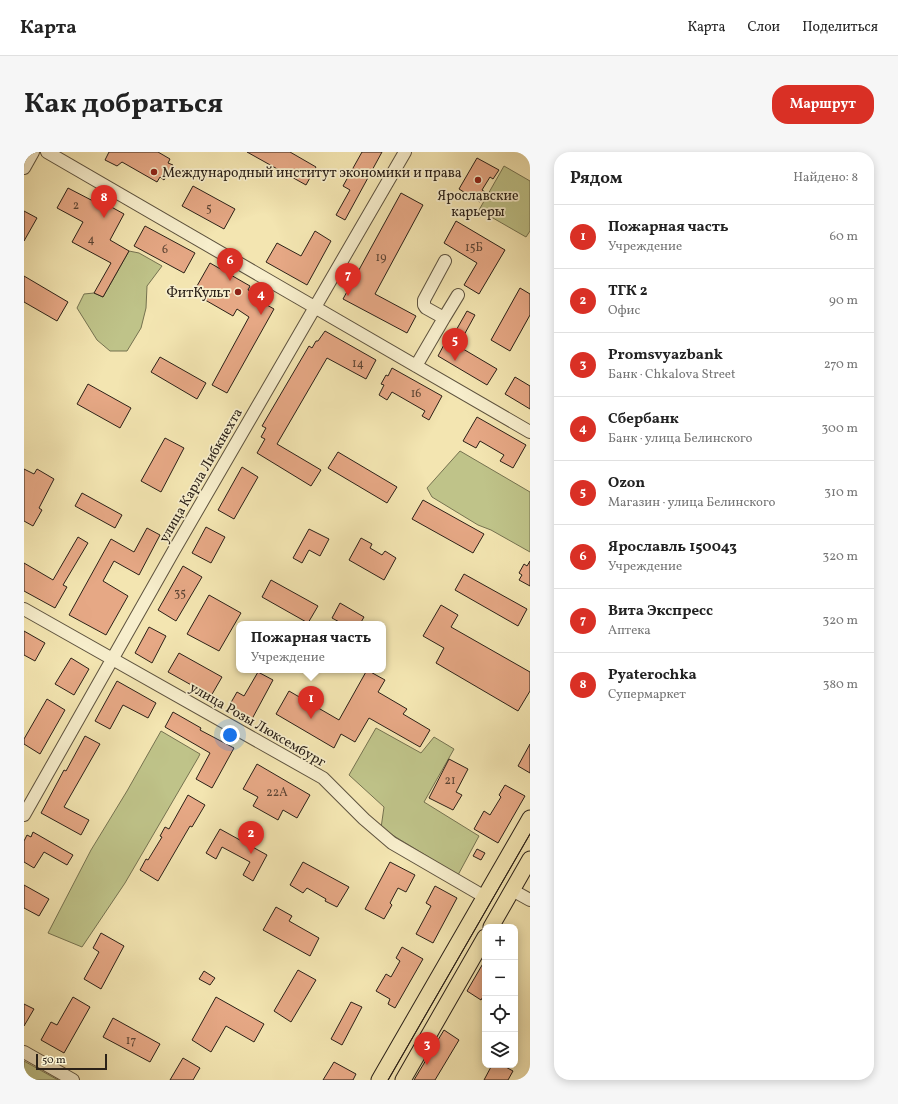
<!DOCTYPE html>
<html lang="ru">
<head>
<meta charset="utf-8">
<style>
  :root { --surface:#fff; --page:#f6f6f6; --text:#222; --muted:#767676; --line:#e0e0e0; --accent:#d93025 }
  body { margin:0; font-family:Vollkorn,serif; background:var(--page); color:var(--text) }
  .controls { position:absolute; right:12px; bottom:12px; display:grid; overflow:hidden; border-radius:8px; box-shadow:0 2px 10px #0003 }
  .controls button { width:36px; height:36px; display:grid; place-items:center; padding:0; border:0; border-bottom:1px solid var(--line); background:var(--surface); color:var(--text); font:20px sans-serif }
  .scale { position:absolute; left:12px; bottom:10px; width:71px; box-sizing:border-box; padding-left:4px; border:2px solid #2b2118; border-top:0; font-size:11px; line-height:14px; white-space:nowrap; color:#2b2118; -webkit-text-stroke:3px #f7eecc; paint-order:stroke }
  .you { position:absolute; left:206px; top:583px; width:14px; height:14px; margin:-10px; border:3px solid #fff; border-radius:50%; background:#1a73e8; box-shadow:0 0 0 6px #1a73e833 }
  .badge { display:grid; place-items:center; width:26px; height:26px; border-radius:50%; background:var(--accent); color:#fff; font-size:13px; font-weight:700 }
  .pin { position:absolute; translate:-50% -33px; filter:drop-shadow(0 1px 2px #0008) }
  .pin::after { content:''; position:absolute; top:21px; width:14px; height:12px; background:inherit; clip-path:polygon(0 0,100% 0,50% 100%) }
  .popup { position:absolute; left:212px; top:469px; width:150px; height:52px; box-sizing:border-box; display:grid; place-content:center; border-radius:8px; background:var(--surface); filter:drop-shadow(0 1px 3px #0005); font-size:13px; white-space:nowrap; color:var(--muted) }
  .popup b { font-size:15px; color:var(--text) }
  .popup::after { content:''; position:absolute; left:50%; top:100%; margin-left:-8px; border:8px solid transparent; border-top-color:var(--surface) }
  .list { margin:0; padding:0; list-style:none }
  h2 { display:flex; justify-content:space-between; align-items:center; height:52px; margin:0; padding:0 16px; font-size:17px }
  h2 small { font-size:13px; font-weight:400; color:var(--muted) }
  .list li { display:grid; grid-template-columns:26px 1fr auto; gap:12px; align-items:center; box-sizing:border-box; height:64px; padding:0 16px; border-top:1px solid var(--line) }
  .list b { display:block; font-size:15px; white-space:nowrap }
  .list p { margin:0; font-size:13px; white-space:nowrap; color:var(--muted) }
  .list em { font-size:13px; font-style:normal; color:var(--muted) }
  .icon { flex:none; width:22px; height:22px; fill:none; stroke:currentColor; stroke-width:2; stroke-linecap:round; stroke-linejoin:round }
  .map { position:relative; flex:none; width:506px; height:928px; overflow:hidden; border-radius:16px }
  header { display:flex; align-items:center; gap:24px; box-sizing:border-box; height:56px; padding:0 20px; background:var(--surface); border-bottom:1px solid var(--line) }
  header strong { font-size:19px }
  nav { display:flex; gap:22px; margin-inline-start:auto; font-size:14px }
  .intro { display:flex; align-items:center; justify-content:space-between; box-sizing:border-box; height:96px; padding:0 24px }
  h1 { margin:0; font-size:28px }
  .button { padding:10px 18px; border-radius:16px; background:var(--accent); color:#fff; font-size:14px; font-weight:700 }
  main { display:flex; gap:24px; padding:0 24px }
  aside { flex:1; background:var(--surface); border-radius:16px; box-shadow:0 2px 10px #0003 }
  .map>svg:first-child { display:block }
  .green { fill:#bfc389; stroke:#757250 }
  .building { fill:#e6a885; stroke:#2b2118 }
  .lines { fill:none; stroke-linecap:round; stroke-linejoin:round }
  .minor-casing { stroke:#5d523e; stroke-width:14 }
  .major-casing { stroke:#2b2118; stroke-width:17 }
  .minor { stroke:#f7eecc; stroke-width:12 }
  .major { stroke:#f3e5b1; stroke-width:15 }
  .tram { stroke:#2b2118; stroke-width:1 }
  .poi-dot { fill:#8f2418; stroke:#f7eecc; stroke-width:1.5 }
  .labels { text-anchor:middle; stroke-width:3.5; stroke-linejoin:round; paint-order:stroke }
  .number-label { font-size:12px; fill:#5a4333 }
  .poi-label { font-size:14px; fill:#2b2118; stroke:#f7eecc; text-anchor:start }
  .street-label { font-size:14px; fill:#2b2118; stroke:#f7eecc }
</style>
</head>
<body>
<header>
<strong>Карта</strong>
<nav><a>Карта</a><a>Слои</a><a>Поделиться</a></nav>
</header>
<div class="intro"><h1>Как добраться</h1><a class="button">Маршрут</a></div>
<main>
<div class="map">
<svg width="506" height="928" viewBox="0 0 506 928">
  <rect width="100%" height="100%" fill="#f3e5b1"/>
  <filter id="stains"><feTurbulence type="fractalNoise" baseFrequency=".005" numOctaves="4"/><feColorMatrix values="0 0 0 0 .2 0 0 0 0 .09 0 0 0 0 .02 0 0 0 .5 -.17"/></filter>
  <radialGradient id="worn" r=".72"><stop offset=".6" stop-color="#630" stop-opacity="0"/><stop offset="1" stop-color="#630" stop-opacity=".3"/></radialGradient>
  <!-- green -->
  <path class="green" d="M480,14L506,29V79L502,85L455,58Z
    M105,99L115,101L138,114L123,134L122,156L117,176L103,199H86L73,188L53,156L60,142L70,141L79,145Z
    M436,299L506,340V400L467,378L454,373L408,345L403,336Z
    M352,576L397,601L410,585L430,597L400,650L455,684L434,723L357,676L360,655L325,623Z
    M137,579L176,602L174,606L101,731L58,795L24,781L67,698L103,639Z
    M0,909L34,928H0Z"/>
  <!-- building -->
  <path class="building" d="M85,0H134L146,7L144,11L149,13L140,28L136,25L133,30L98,10L93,14L81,8Z
    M223,0H266L292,15L282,33Z
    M338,0H358L321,68L312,63L326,38L319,34Z
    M453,6L475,18L469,27L466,25L458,38L461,40L456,50L435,37Z
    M169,34L211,57L200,77L158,54Z
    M44,36L71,50L73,47L100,62L86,88L105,99L79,145L70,141L87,111L48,90L59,70L33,56Z
    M377,41L399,53L351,142L392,164L383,181L319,147Z
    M0,59L13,66L0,89Z
    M432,69L481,98L455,142L440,133L453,111L420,91Z
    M121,74L171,101L160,121L110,94Z
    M291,79L307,89L283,133L242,110L253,91L277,104Z
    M186,111L226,134L224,138L234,143V148L250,157L203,241L188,233L225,165L213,157L209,164L169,141Z
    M0,124L44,150L33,169L0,150Z
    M496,136L506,142V163L486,199L467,188Z
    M443,159L451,163L434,194L473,217L463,233L414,204L423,187L426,189Z
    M301,179L352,208L342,227L303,206L253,292L297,318L287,334L233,301L241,287L237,285L242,276L238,274L285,194L288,196L292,189H294Z
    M136,205L182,231L173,247L127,220Z
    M368,216L418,244L405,268L398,264L401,259L368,240L363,248L355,243L360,233L357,232L362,223L364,224Z
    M491,225L506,234V257L481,242Z
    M64,232L107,256L96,276L53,252Z
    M453,265L502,293L489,316L476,309L480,303L456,289L452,296L439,289Z
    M141,286L160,296L137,340L117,329Z
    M314,300L373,335L363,351L304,316Z
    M218,315L234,325L210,367L194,358Z
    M0,317L10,322L13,317L30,327L15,356L18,358L9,374L0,369Z
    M58,341L98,363L91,376L51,354Z
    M399,348L460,382L449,401L388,367Z
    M182,375L201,385L187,411L168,401Z
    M123,376L136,383L115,423L90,409L79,429L104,444L82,483L45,463L87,387L110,400Z
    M285,377L305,387L296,404L285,398L278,411L269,406Z
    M54,385L64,391L39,433L43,435L31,456L0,439V411L29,428Z
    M337,386L348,392L346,396L358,403L361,399L372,406L360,428L325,408Z
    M506,409V434L495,428L498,423L495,421L500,412L503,414Z
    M159,414L178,425L152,469L134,458Z
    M440,422L503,457L494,474L431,438Z
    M247,428L294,454L284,471L238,445Z
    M185,443L217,461L195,499L163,482Z
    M316,451L340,465L336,472H319L308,466Z
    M417,453L434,463L427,475L506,520V539L494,559L412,511L420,496L399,484Z
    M125,475L142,484L128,511L111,501Z
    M0,479L21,491L11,509L0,503Z
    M155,501L198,525L187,544L144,520Z
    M47,506L65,517L50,543L31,532Z
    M343,518L361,528L354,540L383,557L379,562L406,578L396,595L345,566L331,590L317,582L310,596L252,562L265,539L315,568Z
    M234,520L249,528L228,567L205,554L213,540L220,544Z
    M93,529L132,551L124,566L99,553L86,577L71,569Z
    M23,547L41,558L16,602L0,592V587Z
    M149,560L177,576L176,578L210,596L188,636L172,627L186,601L141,575Z
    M61,584L76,592L40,655L65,668L57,683L17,661L40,618L42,619Z
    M506,592V621L494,614Z
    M425,607L444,617L432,640L438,643L429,658L405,646Z
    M233,612L286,643L273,666L259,658L254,668L229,654L234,645L219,637Z
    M481,633L501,644L474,691L450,677L460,659L466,663L477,645L475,643Z
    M164,643L181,653L168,675L166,674L134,729L116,718L122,707L124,708L138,685L136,684L141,675L145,677Z
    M196,677L243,703L229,729L219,723L226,710L198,695L192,707L182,701Z
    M9,680L49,703L43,713L20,700L10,716L0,710V689L3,683L7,685Z
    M453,697L461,701L457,708L449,704Z
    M279,710L325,735L313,755L301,749L302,747L283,736L279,741L266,733Z
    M366,710L391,723L382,740L374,736L366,751L368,753L360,767L341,757Z
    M0,733L25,747L15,764L0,756Z
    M411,734L433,746L409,791L392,782L407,754L402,751Z
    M252,755L268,764L265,769L295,786L286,804L239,778Z
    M77,781L100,794L77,837L60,827L75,800L69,796Z
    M378,795L399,807L371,856L364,852L366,847L352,839L362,822L367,825L376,809L372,806Z
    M461,808V841L457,848L443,839Z
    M274,818L292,828L267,870L250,859Z
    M180,819L191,826L186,833L175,827Z
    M49,845L66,855L40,901L17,888L27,870L33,873Z
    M192,845L240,872L230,890L202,874L187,900L168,888Z
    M327,850L338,855L318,893L307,887Z
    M0,852L10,857L0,874Z
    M89,866L136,892L126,910L79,885Z
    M420,878L435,888L411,928H390Z
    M159,906L176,916L169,928H146Z
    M310,910L332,922L329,928H299Z
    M468,913H478L489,919L484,928H460Z"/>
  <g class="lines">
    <!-- minor casing -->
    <g class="minor-casing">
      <path id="minor" d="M23,0L506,280
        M0,16L9,0
        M421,109L400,148V153L402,156L420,166L434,143
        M392,214L420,166
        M0,457L299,626L340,667L368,691L461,745
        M0,663L149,400L381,0
        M488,738L506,748
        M0,900L49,928"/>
    </g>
    <!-- major casing -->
    <g class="major-casing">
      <path id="major" d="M467,775L506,707
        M355,928L506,666
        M379,928L461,785"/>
    </g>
    <!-- minor -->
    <use href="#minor" class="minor"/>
    <!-- major -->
    <use href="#major" class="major"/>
    <!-- tram -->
    <path class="tram" d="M364,928L506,682"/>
  </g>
  <!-- markers -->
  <g class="poi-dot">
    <circle cx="130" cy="20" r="4"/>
    <circle cx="454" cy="28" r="4"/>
    <circle cx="214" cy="140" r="4"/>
  </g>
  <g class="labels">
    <!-- number labels -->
    <g class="number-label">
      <text x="52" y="57">2</text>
      <text x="185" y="60">5</text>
      <text x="67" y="91">4</text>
      <text x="450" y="99">15Б</text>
      <text x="141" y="101">6</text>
      <text x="357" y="109">19</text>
      <text x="334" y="215">14</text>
      <text x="392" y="245">16</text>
      <text x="156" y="445">35</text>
      <text x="426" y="632">21</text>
      <text x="253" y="644">22А</text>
      <text x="107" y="892">17</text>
    </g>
    <!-- poi labels -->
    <g class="poi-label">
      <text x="138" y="25">Международный институт экономики и права</text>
      <text x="454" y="48" text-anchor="middle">Ярославские<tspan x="454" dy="16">карьеры</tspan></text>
      <text x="206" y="145" text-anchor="end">ФитКульт</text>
    </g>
    <!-- street labels -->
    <g class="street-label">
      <text transform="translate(176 323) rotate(-60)" y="5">улица Карла Либкнехта</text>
      <text transform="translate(234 572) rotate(30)" y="5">улица Розы Люксембург</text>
    </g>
  </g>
  <rect width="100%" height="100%" filter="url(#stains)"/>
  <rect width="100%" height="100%" fill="url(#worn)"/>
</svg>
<div class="controls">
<button>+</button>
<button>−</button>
<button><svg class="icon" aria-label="locate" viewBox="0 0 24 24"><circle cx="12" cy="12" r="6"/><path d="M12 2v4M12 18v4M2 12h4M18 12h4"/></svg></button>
<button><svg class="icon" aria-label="layers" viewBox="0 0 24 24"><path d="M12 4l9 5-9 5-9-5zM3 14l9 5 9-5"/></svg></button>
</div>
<div class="scale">50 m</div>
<div class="you"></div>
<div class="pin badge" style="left:287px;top:567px">1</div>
<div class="popup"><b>Пожарная часть</b>Учреждение</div>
<div class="pin badge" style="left:227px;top:702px">2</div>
<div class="pin badge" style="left:403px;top:913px">3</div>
<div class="pin badge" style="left:237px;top:163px">4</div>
<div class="pin badge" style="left:431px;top:209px">5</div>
<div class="pin badge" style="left:206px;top:129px">6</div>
<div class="pin badge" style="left:324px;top:144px">7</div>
<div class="pin badge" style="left:80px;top:66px">8</div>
</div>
<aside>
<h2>Рядом<small>Найдено: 8</small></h2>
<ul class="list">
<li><span class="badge">1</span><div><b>Пожарная часть</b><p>Учреждение</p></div><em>60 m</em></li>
<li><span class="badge">2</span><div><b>ТГК 2</b><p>Офис</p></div><em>90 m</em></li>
<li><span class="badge">3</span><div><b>Promsvyazbank</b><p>Банк · Chkalova Street</p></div><em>270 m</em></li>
<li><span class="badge">4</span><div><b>Сбербанк</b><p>Банк · улица Белинского</p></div><em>300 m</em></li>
<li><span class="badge">5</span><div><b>Ozon</b><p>Магазин · улица Белинского</p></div><em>310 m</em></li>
<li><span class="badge">6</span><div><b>Ярославль 150043</b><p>Учреждение</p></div><em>320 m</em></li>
<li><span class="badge">7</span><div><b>Вита Экспресс</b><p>Аптека</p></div><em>320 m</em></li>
<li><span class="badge">8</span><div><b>Pyaterochka</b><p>Супермаркет</p></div><em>380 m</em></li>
</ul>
</aside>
</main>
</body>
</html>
